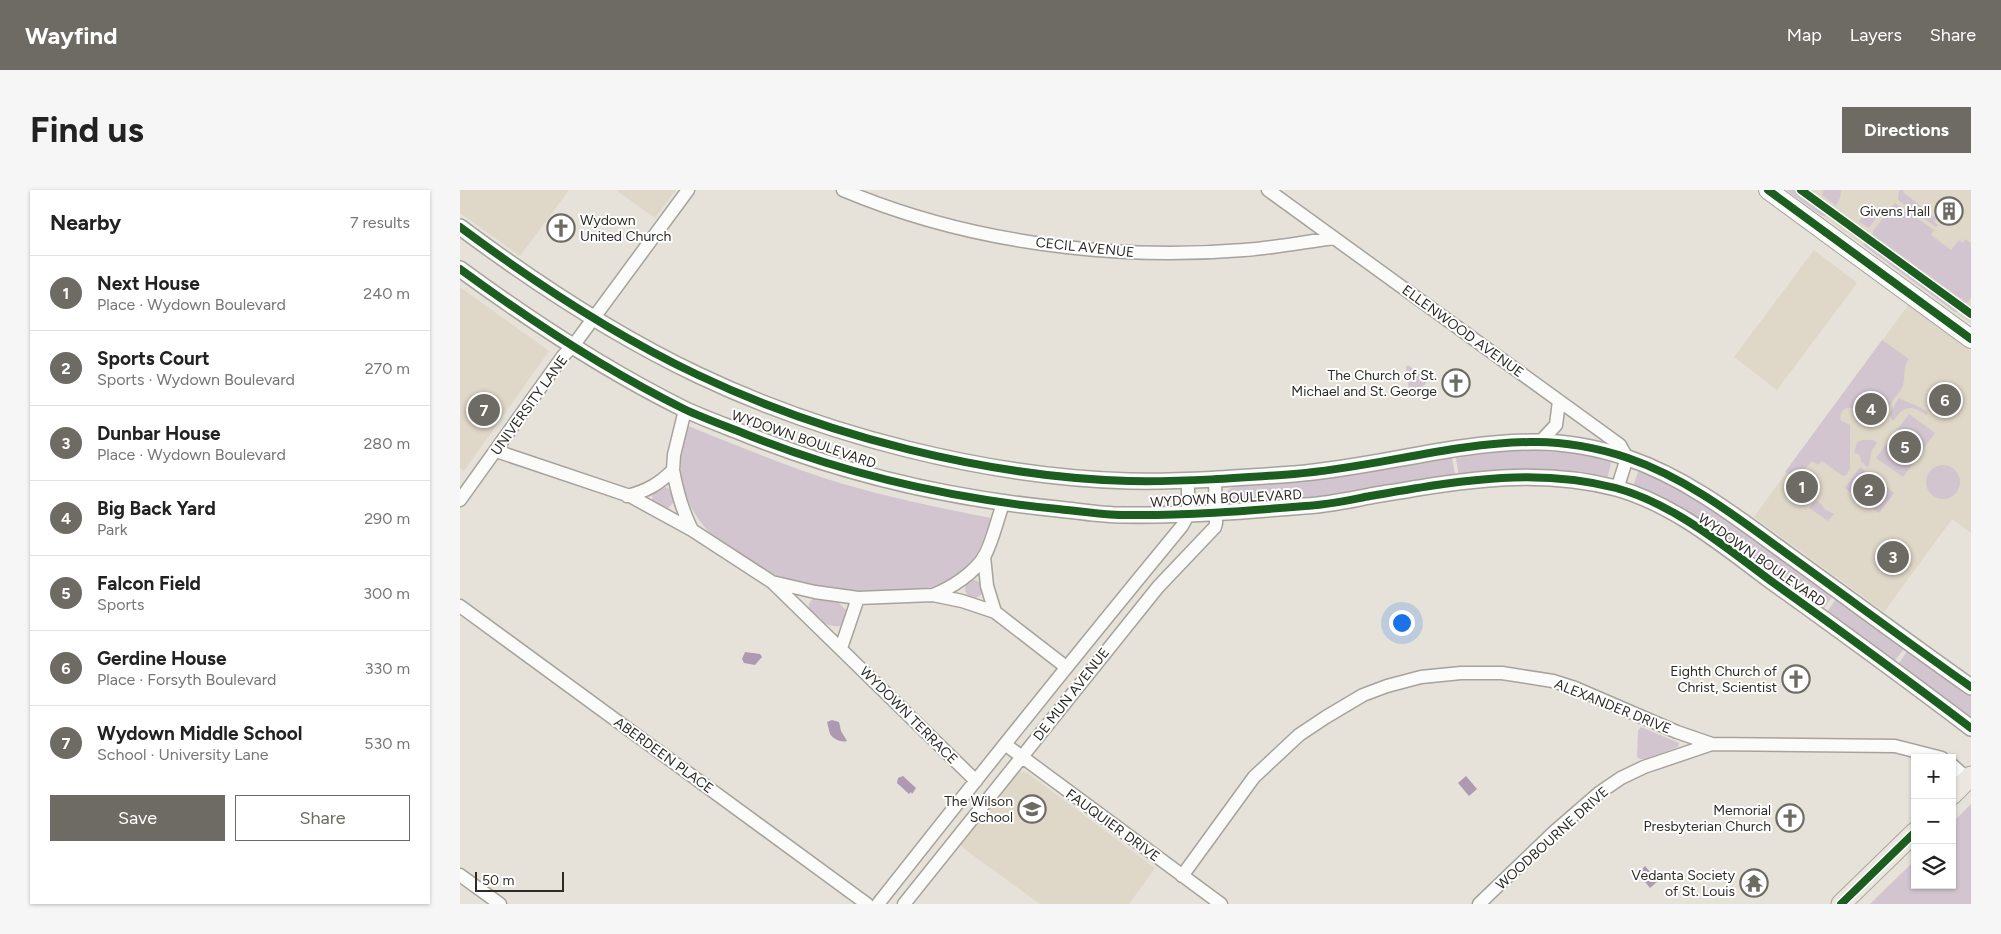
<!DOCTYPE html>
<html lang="en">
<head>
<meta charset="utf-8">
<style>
  :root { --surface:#fff; --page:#f6f6f6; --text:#222; --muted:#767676; --line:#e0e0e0; --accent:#6e6b64 }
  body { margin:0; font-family:Figtree,sans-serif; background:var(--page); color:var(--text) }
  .controls { position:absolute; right:15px; bottom:15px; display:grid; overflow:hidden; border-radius:0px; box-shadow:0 1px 4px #0004 }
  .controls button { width:45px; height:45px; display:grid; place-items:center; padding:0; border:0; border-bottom:1px solid var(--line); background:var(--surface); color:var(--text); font:25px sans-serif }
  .scale { position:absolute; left:15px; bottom:12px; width:89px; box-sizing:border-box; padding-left:5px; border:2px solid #2e2b25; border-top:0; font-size:14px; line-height:18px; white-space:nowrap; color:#2e2b25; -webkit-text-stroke:4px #fff; paint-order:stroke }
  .you { position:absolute; left:941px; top:432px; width:18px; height:18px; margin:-12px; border:4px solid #fff; border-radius:50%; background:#1a73e8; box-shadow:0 0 0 8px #1a73e833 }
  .badge { display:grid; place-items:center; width:32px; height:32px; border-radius:50%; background:var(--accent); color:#fff; font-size:16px; font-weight:700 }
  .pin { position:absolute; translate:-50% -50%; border:2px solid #fff; box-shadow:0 1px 5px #0006 }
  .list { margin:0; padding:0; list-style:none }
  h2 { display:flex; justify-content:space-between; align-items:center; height:65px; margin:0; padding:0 20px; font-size:21px }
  h2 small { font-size:16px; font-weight:400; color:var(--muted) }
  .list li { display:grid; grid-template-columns:32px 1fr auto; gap:15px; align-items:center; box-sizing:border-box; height:75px; padding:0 20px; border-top:1px solid var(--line) }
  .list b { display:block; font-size:19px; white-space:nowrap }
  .list p { margin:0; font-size:16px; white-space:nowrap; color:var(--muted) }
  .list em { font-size:16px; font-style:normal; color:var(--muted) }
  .actions { display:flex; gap:10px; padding:15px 20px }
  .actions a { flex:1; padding:11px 0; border:1px solid var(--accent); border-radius:0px; text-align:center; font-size:18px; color:var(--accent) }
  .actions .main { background:var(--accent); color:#fff }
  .icon { flex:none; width:28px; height:28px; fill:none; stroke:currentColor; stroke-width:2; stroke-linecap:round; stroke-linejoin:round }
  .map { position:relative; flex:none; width:1511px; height:714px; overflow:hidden; border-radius:0px }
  header { display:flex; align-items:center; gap:30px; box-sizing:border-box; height:70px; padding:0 25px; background:var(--accent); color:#fff }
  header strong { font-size:24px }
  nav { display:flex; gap:28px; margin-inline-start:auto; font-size:18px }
  .intro { display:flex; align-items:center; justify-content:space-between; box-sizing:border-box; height:120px; padding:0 30px }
  h1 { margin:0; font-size:35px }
  .button { padding:12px 22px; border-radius:0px; background:var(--accent); color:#fff; font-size:18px; font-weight:700 }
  main { display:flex; gap:30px; padding:0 30px }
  aside { flex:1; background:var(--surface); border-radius:0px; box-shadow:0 1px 4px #0004 }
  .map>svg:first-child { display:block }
  .built { fill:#dfd7c8 }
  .green { fill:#d2c5d0 }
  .water { fill:#ad99b1 }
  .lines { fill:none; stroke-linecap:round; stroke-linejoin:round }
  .minor-casing { stroke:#a6a39d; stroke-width:15 }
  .tertiary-casing { stroke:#a6a39d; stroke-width:18 }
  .secondary-casing { stroke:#a6a39d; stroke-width:20 }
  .primary-casing { stroke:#ada798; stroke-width:21 }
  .minor { stroke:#fbfbf9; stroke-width:12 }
  .tertiary { stroke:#fbfbf9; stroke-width:15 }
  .secondary { stroke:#fbfbf9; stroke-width:18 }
  .primary { stroke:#ebe7e0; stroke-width:19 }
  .cycleway-casing { stroke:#fff; stroke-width:11 }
  .cycleway { stroke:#1b5e20; stroke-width:8 }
  .labels { text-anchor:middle; stroke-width:4; stroke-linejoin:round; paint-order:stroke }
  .poi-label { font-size:14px; fill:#2e2b25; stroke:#fff; text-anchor:end }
  .street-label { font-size:14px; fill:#2e2b25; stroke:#fff }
</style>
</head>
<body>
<header>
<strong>Wayfind</strong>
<nav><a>Map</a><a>Layers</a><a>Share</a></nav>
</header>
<div class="intro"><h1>Find us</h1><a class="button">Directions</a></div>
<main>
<aside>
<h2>Nearby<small>7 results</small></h2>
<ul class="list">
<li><span class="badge">1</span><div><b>Next House</b><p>Place · Wydown Boulevard</p></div><em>240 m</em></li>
<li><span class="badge">2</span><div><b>Sports Court</b><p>Sports · Wydown Boulevard</p></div><em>270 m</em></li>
<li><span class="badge">3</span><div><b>Dunbar House</b><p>Place · Wydown Boulevard</p></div><em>280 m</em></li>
<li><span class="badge">4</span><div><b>Big Back Yard</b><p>Park</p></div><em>290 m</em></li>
<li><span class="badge">5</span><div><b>Falcon Field</b><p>Sports</p></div><em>300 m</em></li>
<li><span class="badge">6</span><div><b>Gerdine House</b><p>Place · Forsyth Boulevard</p></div><em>330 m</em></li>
<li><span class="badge">7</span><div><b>Wydown Middle School</b><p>School · University Lane</p></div><em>530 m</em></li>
</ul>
<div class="actions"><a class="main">Save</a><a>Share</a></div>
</aside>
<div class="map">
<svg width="1511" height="714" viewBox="0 0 1511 714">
  <rect width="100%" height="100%" fill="#e6e2d9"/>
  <!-- built -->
  <path class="built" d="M0,0H109L60,66L0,23Z
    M156,0H216L195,28Z
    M1327,0H1511V134L1418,66Z
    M1354,60L1397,93L1317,200L1274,167Z
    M0,97L89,161L4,281L0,278Z
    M1449,114L1511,161V343L1492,329L1424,422L1294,327Z
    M561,582H566L695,678L669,714H580L499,655L556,583Z"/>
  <!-- green -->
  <path class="green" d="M1326,0H1335L1370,25L1363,26L1359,24Z
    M1364,0H1381L1380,8L1376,16L1362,5Z
    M1439,0H1444L1443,2L1476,28L1474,32L1478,35L1476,37L1438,10Z
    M1435,13L1474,40L1471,45L1491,60L1499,50L1503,53L1505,49L1511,53V108L1507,113L1413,45V41Z
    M1422,19L1409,38L1398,31L1404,26Z
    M1405,51L1501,121L1495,122L1403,55Z
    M1422,150L1449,169C1442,178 1446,185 1443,195C1441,201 1435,207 1432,212C1424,225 1413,244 1396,231L1397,223L1392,218H1387C1381,220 1379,225 1381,231L1390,235V279L1386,285L1383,286L1362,271L1358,275L1352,271L1345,279L1343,278L1334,288L1325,282Z
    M948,175L968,190L964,196L949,200L946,177Z
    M1439,208C1452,215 1457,214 1468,223L1466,225C1451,214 1444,216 1433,231L1429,224Z
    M1449,224L1475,243L1443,287L1416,268Z
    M228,236C274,254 320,274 367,289C421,306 475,317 531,328C524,349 518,369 500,383C480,400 456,399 431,401C407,402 383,401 359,397C281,383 195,326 228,236Z
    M1403,250H1413L1417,253L1411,262L1409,276L1407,277L1401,271L1400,265L1394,263L1397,252Z
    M1047,260L1106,262L1148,270L1151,273L1147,290L999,288L996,268Z
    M992,268L996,289L892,306L768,315L767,314L768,300L774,296L859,289Z
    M1466 292a17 17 0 1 1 34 0a17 17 0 1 1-34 0Z
    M1400,277L1434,303L1419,323L1385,298Z
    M1182,281L1226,300L1374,404L1362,421L1173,296L1178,282Z
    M192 308a11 11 0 1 1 22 0a11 11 0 1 1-22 0Z
    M1357,311L1362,315L1364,319L1374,324L1368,331L1349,318L1354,312Z
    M505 399a9 9 0 1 1 18 0a9 9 0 1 1-18 0Z
    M1378,406L1446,456L1433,473L1365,425Z
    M355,408L379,413L386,420L387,425L383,435C368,442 335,418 355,408Z
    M1449,458L1511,503V530L1437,476Z
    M1181,537L1219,553L1218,557L1186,569H1180L1177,567L1178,541Z
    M1511,614V714H1410L1455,670V695H1492V633Z"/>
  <!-- water -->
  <path class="water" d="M285,462L300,464L302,467L295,475L284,473L282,469Z
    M372,530L379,532L381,541L387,551C382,553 373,549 370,544L367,532Z
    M443,586L456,598L452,604L451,602L449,604L437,593L438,588Z
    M1006,586L1017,599L1009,606L998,593Z
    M1185,676L1198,691L1190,698L1178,683Z"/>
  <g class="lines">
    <!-- minor casing -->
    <g class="minor-casing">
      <path id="minor" d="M383,0C506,52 651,71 784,60C814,58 844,52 874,48
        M808,0L1160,255L1167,268L1157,299
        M1080,252L1096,235L1099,211
        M36,261L170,306L232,340L312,392L355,402L398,408L473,405L502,411L535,422L606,477
        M213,280C217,302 222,320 232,340
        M167,306C187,301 199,294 213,280L214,265L225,220
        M0,310L103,166L113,156L228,0
        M524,366L527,396L535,422
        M312,392L516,591
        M473,405C491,398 515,383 525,365C533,350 537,330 543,314
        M0,416L407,714
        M381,458L398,408
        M546,555L761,714
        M1492,575L1508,589
        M0,685L40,714
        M722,686L794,587L839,545L866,527L903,505L927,496L961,487L1001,483H1042L1093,491L1115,498L1217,542L1252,554L1435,556L1482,568
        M418,714C518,587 619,461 722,336L728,325V291
        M444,714L698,397L755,337L756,333L755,290
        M1019,714L1094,642L1139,603L1161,588L1184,577L1252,554"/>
    </g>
    <!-- tertiary casing -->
    <g class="tertiary-casing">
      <path id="tertiary" d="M0,37C75,93 154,145 238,185C366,246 527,287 669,291C724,292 779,288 834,284C913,278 991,253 1071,252C1102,251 1139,258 1168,268C1229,289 1279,329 1330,366C1391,410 1450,454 1511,497
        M0,79C71,131 145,180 224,219C241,227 260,234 278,241C382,284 485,308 598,319C619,321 641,325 663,325C724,326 785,321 845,316C867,315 889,310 910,306C994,292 1072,276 1156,298C1214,314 1264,356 1311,391C1378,439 1445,488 1511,538"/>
    </g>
    <!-- secondary casing -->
    <g class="secondary-casing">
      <path id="secondary" d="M1308,0L1511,149"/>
    </g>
    <!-- primary casing -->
    <g class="primary-casing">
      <path id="primary" d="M1492,605L1511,586
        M1381,714L1455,642"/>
    </g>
    <!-- minor -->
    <use href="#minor" class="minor"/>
    <!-- tertiary -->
    <use href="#tertiary" class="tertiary"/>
    <!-- secondary -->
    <use href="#secondary" class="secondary"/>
    <!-- primary -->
    <use href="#primary" class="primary"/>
    <!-- cycleway casing -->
    <g class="cycleway-casing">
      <path id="cycleway" d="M1308,0L1511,149
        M1341,0L1511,124
        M0,37C75,93 154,145 238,185C366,246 527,287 669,291C724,292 779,288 834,284C913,278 991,253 1071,252C1102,251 1139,258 1168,268C1229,289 1279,329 1330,366C1391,410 1450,454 1511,497
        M0,79C71,131 145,180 224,219C241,227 260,234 278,241C382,284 485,308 598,319C619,321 641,325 663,325C724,326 785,321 845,316C867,315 889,310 910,306C994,292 1072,276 1156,298C1214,314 1264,356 1311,391C1378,439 1445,488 1511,538
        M1381,714L1455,642"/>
    </g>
    <!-- cycleway -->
    <use href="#cycleway" class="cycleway"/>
  </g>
  <!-- icons -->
  <defs>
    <g id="building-ring" transform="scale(1.4375)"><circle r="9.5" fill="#fff" stroke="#6e6b64" stroke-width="1.5"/><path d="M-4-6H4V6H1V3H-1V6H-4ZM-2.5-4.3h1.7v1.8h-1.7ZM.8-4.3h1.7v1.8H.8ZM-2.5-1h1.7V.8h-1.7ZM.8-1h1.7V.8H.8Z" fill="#6e6b64"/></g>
    <g id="church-ring" transform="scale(1.4375)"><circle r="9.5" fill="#fff" stroke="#6e6b64" stroke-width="1.5"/><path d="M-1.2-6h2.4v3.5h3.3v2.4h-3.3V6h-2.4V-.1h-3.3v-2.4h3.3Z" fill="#6e6b64"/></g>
    <g id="school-ring" transform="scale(1.4375)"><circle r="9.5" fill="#fff" stroke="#6e6b64" stroke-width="1.5"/><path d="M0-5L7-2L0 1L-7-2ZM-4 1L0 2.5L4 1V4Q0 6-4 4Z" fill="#6e6b64"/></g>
    <g id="temple-ring" transform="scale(1.4375)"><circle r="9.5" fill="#fff" stroke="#6e6b64" stroke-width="1.5"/><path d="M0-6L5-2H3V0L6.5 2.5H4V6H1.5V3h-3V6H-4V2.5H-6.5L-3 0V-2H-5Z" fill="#6e6b64"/></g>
  </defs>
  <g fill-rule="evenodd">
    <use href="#building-ring" x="1489" y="21"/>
    <use href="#church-ring" x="101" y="38"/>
    <use href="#church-ring" x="996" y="193"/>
    <use href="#church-ring" x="1336" y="489"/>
    <use href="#school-ring" x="572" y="619"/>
    <use href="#church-ring" x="1330" y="628"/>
    <use href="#temple-ring" x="1294" y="693"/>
  </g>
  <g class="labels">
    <!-- poi labels -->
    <g class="poi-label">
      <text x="1470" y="26">Givens Hall</text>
      <text x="120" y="35" text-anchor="start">Wydown<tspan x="120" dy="16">United Church</tspan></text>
      <text x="977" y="190">The Church of St.<tspan x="977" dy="16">Michael and St. George</tspan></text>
      <text x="1317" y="486">Eighth Church of<tspan x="1317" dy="16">Christ, Scientist</tspan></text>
      <text x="553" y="616">The Wilson<tspan x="553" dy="16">School</tspan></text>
      <text x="1311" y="625">Memorial<tspan x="1311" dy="16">Presbyterian Church</tspan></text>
      <text x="1275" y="690">Vedanta Society<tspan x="1275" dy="16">of St. Louis</tspan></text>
    </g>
    <!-- street labels -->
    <g class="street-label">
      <text transform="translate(625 57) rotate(6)" y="5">CECIL AVENUE</text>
      <text transform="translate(1003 141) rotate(36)" y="5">ELLENWOOD AVENUE</text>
      <text transform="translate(69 215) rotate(-54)" y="5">UNIVERSITY LANE</text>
      <text transform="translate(344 249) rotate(19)" y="5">WYDOWN BOULEVARD</text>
      <text transform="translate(766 308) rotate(-3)" y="5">WYDOWN BOULEVARD</text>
      <text transform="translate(1302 370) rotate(35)" y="5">WYDOWN BOULEVARD</text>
      <text transform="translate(611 504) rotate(-52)" y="5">DE MUN AVENUE</text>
      <text transform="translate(1153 516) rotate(22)" y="5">ALEXANDER DRIVE</text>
      <text transform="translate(449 525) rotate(45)" y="5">WYDOWN TERRACE</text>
      <text transform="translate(204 565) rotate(36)" y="5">ABERDEEN PLACE</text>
      <text transform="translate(653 635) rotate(36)" y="5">FAUQUIER DRIVE</text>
      <text transform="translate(1092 648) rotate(-42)" y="5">WOODBOURNE DRIVE</text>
    </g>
  </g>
</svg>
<div class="controls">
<button>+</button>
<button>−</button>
<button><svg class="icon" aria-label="layers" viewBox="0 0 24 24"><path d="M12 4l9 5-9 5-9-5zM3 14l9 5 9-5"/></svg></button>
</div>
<div class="scale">50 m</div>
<div class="you"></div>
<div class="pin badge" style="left:1342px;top:297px">1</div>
<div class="pin badge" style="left:1409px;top:300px">2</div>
<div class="pin badge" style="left:1433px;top:367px">3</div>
<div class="pin badge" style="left:1411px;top:219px">4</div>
<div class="pin badge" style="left:1445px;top:257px">5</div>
<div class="pin badge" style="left:1485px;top:210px">6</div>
<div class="pin badge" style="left:24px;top:220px">7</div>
</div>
</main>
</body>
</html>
